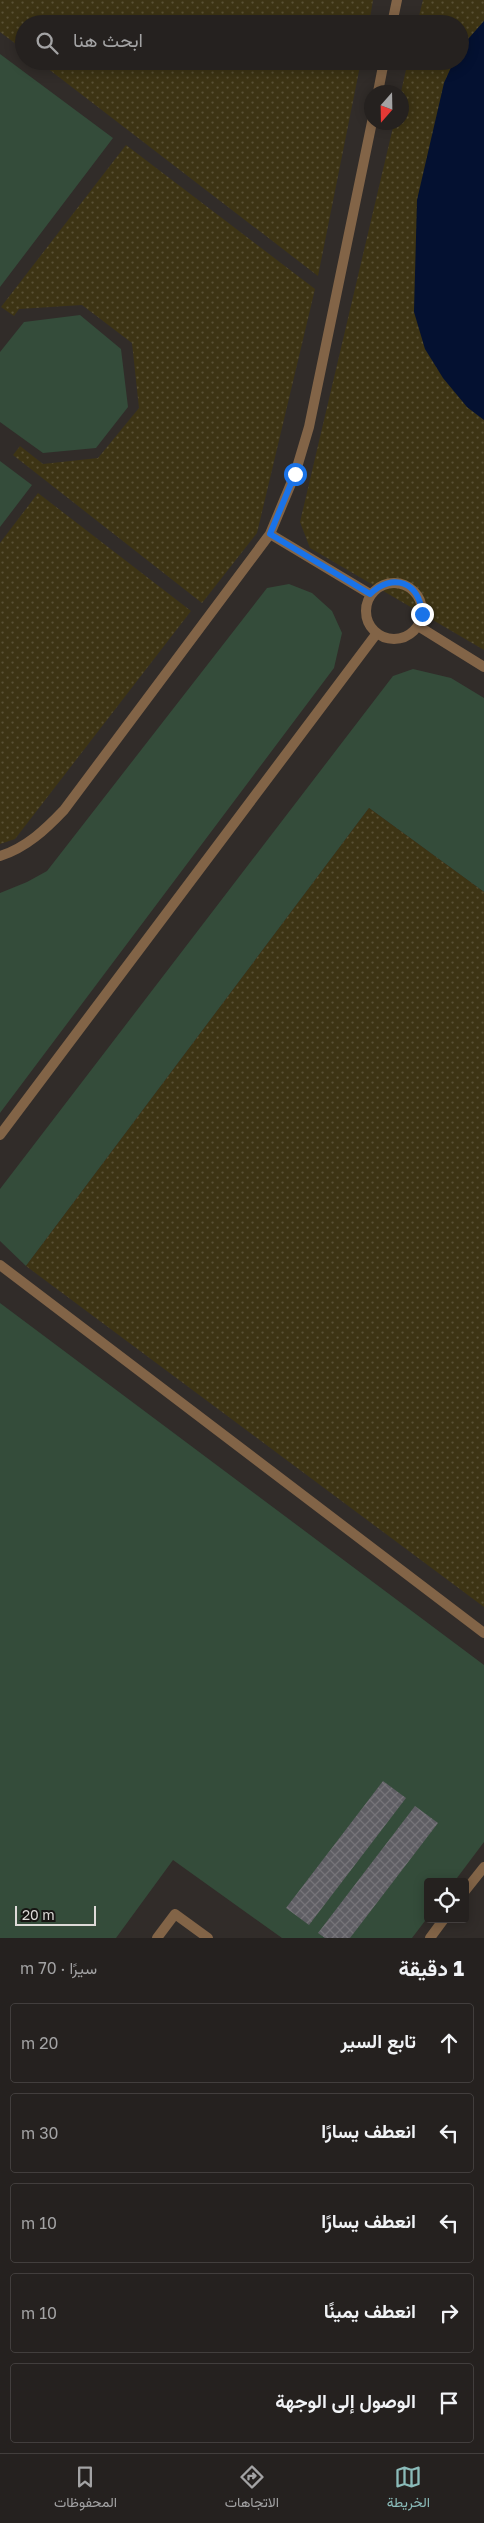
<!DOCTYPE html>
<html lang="ar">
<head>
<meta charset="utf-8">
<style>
  :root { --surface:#25211f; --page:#2d2928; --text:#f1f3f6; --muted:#a3a3a4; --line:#423e3d; --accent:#8bbbb9 }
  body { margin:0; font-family:"Golos Text",Vazirmatn,sans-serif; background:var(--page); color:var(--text); direction:rtl }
  .controls { position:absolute; right:15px; bottom:15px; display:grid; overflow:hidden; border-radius:5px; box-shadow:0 2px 12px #0003 }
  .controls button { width:45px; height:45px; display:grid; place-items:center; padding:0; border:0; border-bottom:1px solid var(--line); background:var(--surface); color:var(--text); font:25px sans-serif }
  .compass { position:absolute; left:364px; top:85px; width:45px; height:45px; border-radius:50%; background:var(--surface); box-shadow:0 2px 12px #0003; rotate:200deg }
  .scale { position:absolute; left:15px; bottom:12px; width:81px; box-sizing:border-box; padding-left:5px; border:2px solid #dedbd8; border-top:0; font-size:14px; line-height:18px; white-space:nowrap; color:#dedbd8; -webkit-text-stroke:4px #171513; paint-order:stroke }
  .stop { position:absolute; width:15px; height:15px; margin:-11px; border:4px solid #1a73e8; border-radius:50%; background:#fff }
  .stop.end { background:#1a73e8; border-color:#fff; box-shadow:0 1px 5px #0008 }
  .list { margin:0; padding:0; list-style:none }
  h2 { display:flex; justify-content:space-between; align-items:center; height:65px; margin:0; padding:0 20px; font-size:21px }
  h2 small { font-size:16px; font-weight:400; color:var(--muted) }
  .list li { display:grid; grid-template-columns:32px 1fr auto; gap:15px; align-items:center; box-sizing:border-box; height:80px; margin:0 10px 10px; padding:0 10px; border:1px solid var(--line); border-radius:5px }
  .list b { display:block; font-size:19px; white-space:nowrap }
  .list em { font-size:16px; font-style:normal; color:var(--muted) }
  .icon { flex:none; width:28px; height:28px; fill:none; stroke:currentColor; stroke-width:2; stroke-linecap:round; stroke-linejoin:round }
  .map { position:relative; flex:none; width:484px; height:1938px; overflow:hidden; direction:ltr }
  .search { position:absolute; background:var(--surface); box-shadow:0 2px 12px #0003; left:15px; right:15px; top:15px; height:55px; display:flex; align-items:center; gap:12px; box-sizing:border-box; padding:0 18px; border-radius:28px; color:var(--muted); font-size:19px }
  .sheet { height:515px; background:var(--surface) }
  nav { display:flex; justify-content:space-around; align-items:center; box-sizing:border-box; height:70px; border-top:1px solid var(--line); background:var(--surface); font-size:14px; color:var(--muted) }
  nav a { display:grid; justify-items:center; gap:2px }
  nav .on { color:var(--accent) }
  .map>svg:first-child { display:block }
  .green { fill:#344c3a }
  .sand { fill:url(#sand-dots) }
  .water { fill:#041131 }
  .building { fill:url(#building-cross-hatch) }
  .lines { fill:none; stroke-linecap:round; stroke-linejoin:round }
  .lane { stroke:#826447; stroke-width:10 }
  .route { stroke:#1a73e8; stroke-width:6 }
</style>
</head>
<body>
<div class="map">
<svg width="484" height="1938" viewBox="0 0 484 1938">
  <defs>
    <pattern id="sand-dots" width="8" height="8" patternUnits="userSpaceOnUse" patternTransform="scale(1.25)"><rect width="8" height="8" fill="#3d3414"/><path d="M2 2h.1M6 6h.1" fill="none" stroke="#595135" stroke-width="1.8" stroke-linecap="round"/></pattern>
    <pattern id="building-cross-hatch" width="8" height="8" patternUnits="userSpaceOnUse" patternTransform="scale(1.25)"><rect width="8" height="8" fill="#5f5e64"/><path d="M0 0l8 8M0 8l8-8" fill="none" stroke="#767479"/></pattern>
  </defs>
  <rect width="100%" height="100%" fill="#312c29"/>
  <!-- green -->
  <path class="green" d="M0,54L113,138L0,287Z
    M80,315L121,349L128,407L96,448L43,453L0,422V352L24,322Z
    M0,461L32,485L0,527Z
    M289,584L312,593L332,611L342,633L334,668L0,1113V893L27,882L47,871L267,588Z
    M413,669L451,678L484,698V892L369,808L26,1266L0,1241V1189L393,676Z
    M0,1303L484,1665V1842L454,1882H428V1917L412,1938H282L173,1860L116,1938H0Z"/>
  <!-- sand -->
  <path class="sand" d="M0,0H373L369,24H24V50L0,32Z
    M423,0H484V21L460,49V24H417Z
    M38,61H361L318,276Z
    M408,61H454L444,83L467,407L484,420V650L310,548L300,522L394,123L402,122L401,92Z
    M126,145L315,289L257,533L202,603L13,455L20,446L43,464L98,458L139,408L132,343L82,305L19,309L14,316L1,307Z
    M38,493L191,611L15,839L0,844V543Z
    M369,808L484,892V1607L26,1266Z"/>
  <!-- water -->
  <path class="water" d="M484,21V420L467,407L443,378L425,349L414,312L417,200L444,83L454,61H460L462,46Z"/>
  <!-- building -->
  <path class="building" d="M383,1781L406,1798L309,1925L286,1908Z
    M415,1806L438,1823L350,1938H325L318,1933Z"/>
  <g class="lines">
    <!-- lane -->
    <path class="lane" d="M392,24L397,0
      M378,92L384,61
      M270,534L370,594
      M366 611a28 28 0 1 1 56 0a28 28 0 1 1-56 0Z
      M418,626L484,667
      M0,856C26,848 46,829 64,810L270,534L295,474L309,427L372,122
      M0,1135L377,633
      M0,1265L484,1633
      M465,1891L484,1867
      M157,1938L175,1914L208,1938
      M430,1938L444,1919"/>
  </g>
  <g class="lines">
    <!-- route -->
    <path class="route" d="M295,474L270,534L370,594C393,572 420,582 422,614"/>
  </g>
</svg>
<div class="controls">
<button><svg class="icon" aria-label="locate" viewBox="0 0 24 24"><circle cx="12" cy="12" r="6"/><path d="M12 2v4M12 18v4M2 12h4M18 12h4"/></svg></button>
</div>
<svg class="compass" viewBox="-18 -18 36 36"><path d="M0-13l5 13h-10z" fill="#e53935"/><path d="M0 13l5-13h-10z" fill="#a3a3a4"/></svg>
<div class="scale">20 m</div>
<div class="stop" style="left:295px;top:474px"></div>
<div class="stop end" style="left:422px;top:614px"></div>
<div class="search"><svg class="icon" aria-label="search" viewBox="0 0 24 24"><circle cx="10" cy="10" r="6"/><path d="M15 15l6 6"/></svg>ابحث هنا</div>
</div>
<section class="sheet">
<h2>1 دقيقة<small>سيرًا · 70 m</small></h2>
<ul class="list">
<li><svg class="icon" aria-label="ahead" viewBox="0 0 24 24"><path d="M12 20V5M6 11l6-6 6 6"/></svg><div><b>تابع السير</b></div><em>20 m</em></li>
<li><svg class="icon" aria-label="left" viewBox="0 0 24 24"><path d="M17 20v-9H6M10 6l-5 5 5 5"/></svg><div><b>انعطف يسارًا</b></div><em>30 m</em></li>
<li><svg class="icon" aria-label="left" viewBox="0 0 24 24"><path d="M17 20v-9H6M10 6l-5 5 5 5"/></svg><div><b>انعطف يسارًا</b></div><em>10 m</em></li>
<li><svg class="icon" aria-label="right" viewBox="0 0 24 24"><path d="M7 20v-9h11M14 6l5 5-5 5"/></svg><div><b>انعطف يمينًا</b></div><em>10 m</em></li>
<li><svg class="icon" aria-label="arrive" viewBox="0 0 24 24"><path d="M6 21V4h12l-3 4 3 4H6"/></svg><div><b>الوصول إلى الوجهة</b></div></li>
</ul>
</section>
<nav>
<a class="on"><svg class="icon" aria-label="map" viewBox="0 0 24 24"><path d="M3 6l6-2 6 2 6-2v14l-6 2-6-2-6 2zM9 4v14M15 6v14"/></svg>الخريطة</a>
<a><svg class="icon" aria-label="directions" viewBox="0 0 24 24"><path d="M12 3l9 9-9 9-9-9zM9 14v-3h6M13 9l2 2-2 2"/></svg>الاتجاهات</a>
<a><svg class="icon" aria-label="saved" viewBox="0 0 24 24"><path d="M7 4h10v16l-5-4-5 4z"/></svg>المحفوظات</a>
</nav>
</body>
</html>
